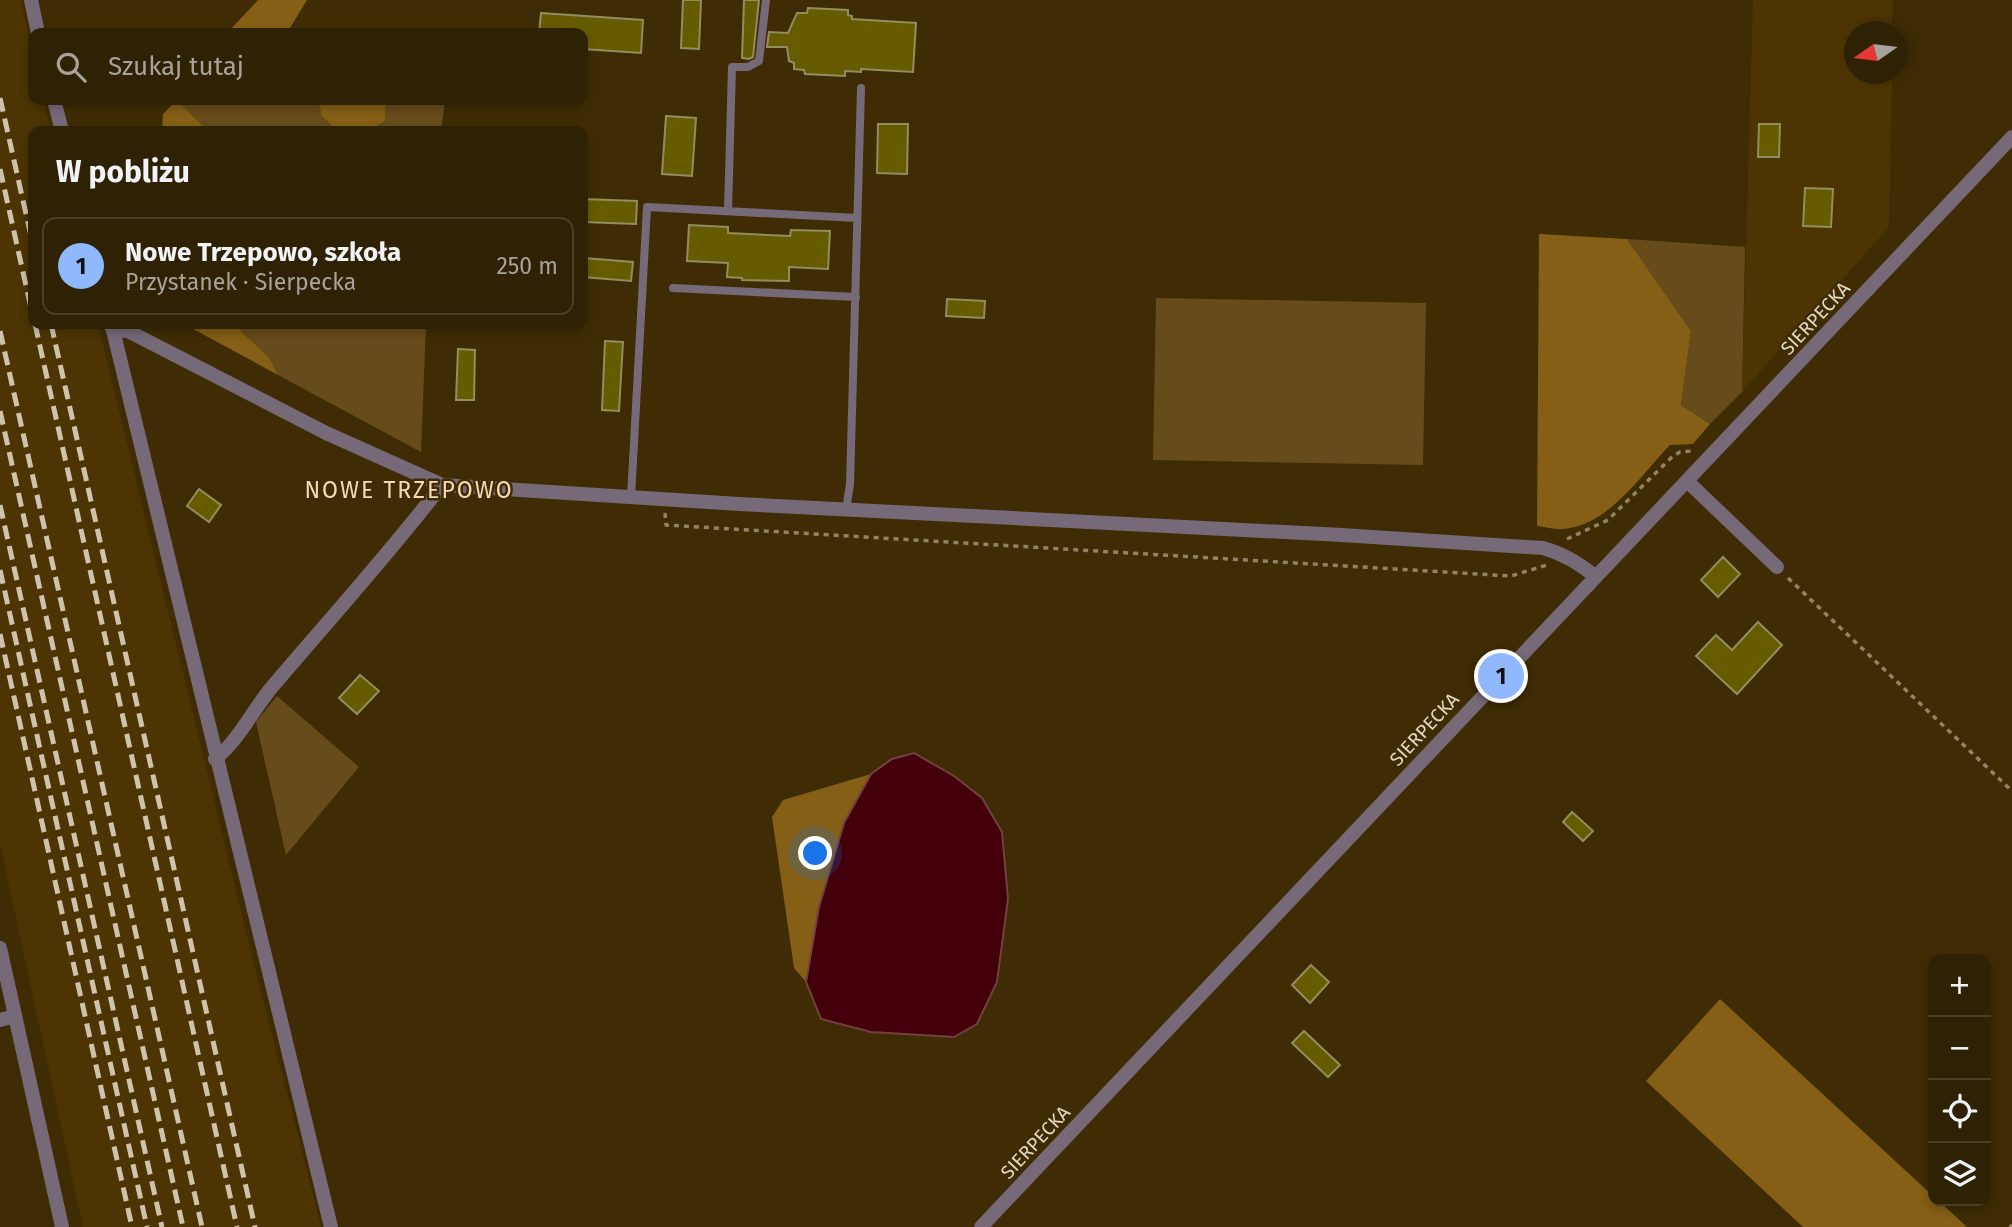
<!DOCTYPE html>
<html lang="pl">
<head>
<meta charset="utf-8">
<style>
  :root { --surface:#2f2103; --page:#3b2e12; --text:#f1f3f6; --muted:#a7a39a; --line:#4a3e25; --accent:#8fb8fd }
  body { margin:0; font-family:"Fira Sans",sans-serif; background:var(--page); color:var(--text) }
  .controls { position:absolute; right:21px; bottom:21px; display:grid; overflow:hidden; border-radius:14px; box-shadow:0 4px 10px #0003 }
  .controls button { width:63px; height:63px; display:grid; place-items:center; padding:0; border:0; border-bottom:2px solid var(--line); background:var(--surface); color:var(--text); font:35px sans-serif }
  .compass { position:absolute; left:1844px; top:21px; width:63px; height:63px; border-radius:50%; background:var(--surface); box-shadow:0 4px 10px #0003; rotate:256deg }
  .you { position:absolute; left:816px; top:854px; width:24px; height:24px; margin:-18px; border:5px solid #fff; border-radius:50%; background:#1a73e8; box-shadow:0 0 0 10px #1a73e833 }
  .badge { display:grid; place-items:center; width:46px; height:46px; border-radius:50%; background:var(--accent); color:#111; font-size:23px; font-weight:700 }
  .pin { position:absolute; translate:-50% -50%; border:4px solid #fff; box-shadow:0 2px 7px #0006 }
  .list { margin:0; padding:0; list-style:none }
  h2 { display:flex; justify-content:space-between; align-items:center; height:91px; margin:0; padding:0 28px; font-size:30px }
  h2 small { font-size:23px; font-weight:400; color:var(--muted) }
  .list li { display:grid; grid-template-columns:46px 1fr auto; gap:21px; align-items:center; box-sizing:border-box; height:98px; margin:0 14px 14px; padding:0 14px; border:2px solid var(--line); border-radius:14px }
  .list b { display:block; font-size:26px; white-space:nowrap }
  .list p { margin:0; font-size:23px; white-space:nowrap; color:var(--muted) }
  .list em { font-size:23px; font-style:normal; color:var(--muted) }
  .icon { flex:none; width:38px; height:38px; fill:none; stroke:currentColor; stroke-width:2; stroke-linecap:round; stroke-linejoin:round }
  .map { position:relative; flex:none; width:2012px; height:1227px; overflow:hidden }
  .search { position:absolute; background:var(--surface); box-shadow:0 4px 10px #0003; left:28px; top:28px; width:560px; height:77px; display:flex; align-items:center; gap:18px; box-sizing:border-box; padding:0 24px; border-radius:14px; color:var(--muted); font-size:26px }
  .panel { position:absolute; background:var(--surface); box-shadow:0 4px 10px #0003; left:28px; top:126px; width:560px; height:203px; border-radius:14px }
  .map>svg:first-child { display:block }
  .built { fill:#4c3503 }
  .green { fill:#664c1b }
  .forest { fill:#845f15 }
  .water { fill:#43000b; stroke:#734042; stroke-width:2 }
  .building { fill:#675b00; stroke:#928c61; stroke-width:2 }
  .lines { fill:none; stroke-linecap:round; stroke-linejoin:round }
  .path { stroke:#938366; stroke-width:3.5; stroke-dasharray:5 5; stroke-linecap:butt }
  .service { stroke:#766a79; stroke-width:8 }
  .minor { stroke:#766a79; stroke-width:14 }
  .tertiary { stroke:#766a79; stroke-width:14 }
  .rail { stroke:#d0c3ad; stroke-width:5; stroke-dasharray:14 7; stroke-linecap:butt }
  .labels { text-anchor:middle; stroke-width:5; stroke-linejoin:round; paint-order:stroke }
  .street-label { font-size:19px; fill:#e2d6c2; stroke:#3f2c04 }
  .quarter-label { font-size:23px; letter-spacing:2px; fill:#f3dab2; stroke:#3f2c04 }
</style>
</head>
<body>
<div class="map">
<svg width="2012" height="1227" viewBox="0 0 2012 1227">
  <rect width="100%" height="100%" fill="#3f2c04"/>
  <!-- built -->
  <path class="built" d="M0,0H21L33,60V100H43L51,131H33V324H98L249,944L321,1227H83L0,844Z
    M1753,0H1893L1892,31L1854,32V74H1892L1889,227L1742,392Z"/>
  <!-- green -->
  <path class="green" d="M177,100H319L321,115L337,131H204V127Z
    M386,100H445L441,131H368L385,121Z
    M1627,239L1745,247L1742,392L1710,424L1681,405L1691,331Z
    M1156,298L1426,303L1423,465L1153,460Z
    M233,324H426L421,452L278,375L269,357Z
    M277,696L359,767L286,855L256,722Z"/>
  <!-- forest -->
  <path class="forest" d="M258,0H307L287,33H227Z
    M177,100L204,127V131H162L163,114Z
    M319,100H386L385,121L368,131H337L321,115Z
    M1539,234L1627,239L1691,331L1681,405L1710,424L1693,444L1670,445C1640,476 1610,524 1564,529C1556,530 1546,527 1537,526Z
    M184,324H233L269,357L278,375Z
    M871,774L844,823L819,907L806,982L794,968L772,817L783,800Z
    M1720,999L1933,1196V1201H1939L1967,1227H1803L1646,1081Z"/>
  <!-- water -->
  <path class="water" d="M914,753L954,776L982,798L1002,832L1008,899L997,982L977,1024L954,1037L871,1032L821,1019L806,982L819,907L844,823L871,774L892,759Z"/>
  <!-- building -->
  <path class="building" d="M683,0H701L699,49L681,48Z
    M744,0H759L753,57L749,59L742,58Z
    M808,8L848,10V15L852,16V19L916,23L913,72L861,69V72L845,71V76L805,74L804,70L794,69V63L789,61L787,47H767L769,32L788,33L797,13H807Z
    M541,13L643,20L641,53L583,49V33H539Z
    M666,116L696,118L692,176L662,174Z
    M878,124H908L907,174L877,173Z
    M1759,124H1780L1779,157H1758Z
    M1805,188L1833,189L1831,227L1803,226Z
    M583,199L637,201L636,224L583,222Z
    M689,225L728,227V233L790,236L791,230L830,231L828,269L789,267V281L742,280V278L727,277L728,263L687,261Z
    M584,258L633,262L631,281L583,277Z
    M947,299L985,301L984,318L946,316Z
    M605,341L623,342L619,411L602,410Z
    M458,349L475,350L474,400H456Z
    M199,489L221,505L209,522L187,506Z
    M1723,557L1740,574L1718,597L1701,580Z
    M1758,622L1782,645L1737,694L1696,656L1716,635L1732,650Z
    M360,675L379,691L357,714L339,698Z
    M1572,812L1593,831L1583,841L1563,822Z
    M1311,965L1329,982L1310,1003L1292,985Z
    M1304,1031L1340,1065L1328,1077L1292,1043Z"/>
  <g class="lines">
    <!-- path -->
    <path class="path" d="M665,513L666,525L1511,576L1547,565
      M1567,539L1608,520L1672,457L1680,452L1692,451
      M1788,578L2012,791
      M2010,1227L2012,1225"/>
    <!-- service -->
    <path class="service" d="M728,211L732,67H748L759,61L766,0
      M673,288L856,297
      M631,497L647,207L857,218
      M846,510L850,484L861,88"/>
    <!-- minor -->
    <path class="minor" d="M31,0L38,33
      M54,100L62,131
      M110,324L113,330L128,331L326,433L442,485L739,504L1342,535L1543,548C1564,554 1578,563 1595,576
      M113,330L331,1227
      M1687,481L1777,567
      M215,759C239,740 252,711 272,687C329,620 388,555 442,485
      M0,1020L15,1016"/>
    <!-- tertiary -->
    <path class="tertiary" d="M0,948L62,1227
      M981,1227L2012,137"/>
    <!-- rail -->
    <path class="rail" d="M0,98L33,245
      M0,169L33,317
      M35,324L237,1227
      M51,324L255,1227
      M0,331L202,1227
      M0,411L183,1227
      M0,505L162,1227
      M0,570L147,1227
      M0,634L132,1227"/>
  </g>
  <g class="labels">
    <!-- street labels -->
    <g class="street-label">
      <text transform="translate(1815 318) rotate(-47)" y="7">SIERPECKA</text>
      <text transform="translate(1424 729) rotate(-47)" y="7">SIERPECKA</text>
      <text transform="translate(1035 1142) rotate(-47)" y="7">SIERPECKA</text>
    </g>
    <!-- quarter labels -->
    <g class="quarter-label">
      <text x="409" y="498">NOWE TRZEPOWO</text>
    </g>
  </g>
</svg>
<div class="controls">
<button>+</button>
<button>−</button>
<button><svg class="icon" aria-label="locate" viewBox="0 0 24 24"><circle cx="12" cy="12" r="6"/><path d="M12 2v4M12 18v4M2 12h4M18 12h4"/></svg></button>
<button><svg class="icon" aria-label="layers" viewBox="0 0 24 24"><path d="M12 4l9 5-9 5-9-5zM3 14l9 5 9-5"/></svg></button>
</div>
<svg class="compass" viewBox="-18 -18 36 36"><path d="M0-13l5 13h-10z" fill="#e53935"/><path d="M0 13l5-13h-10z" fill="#a7a39a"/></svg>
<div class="you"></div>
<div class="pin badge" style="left:1501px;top:676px">1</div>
<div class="search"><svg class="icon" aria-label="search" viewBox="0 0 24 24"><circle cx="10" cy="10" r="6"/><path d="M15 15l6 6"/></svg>Szukaj tutaj</div>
<section class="panel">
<h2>W pobliżu<small></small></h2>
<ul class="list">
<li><span class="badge">1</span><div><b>Nowe Trzepowo, szkoła</b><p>Przystanek · Sierpecka</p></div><em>250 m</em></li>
</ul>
</section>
</div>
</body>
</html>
